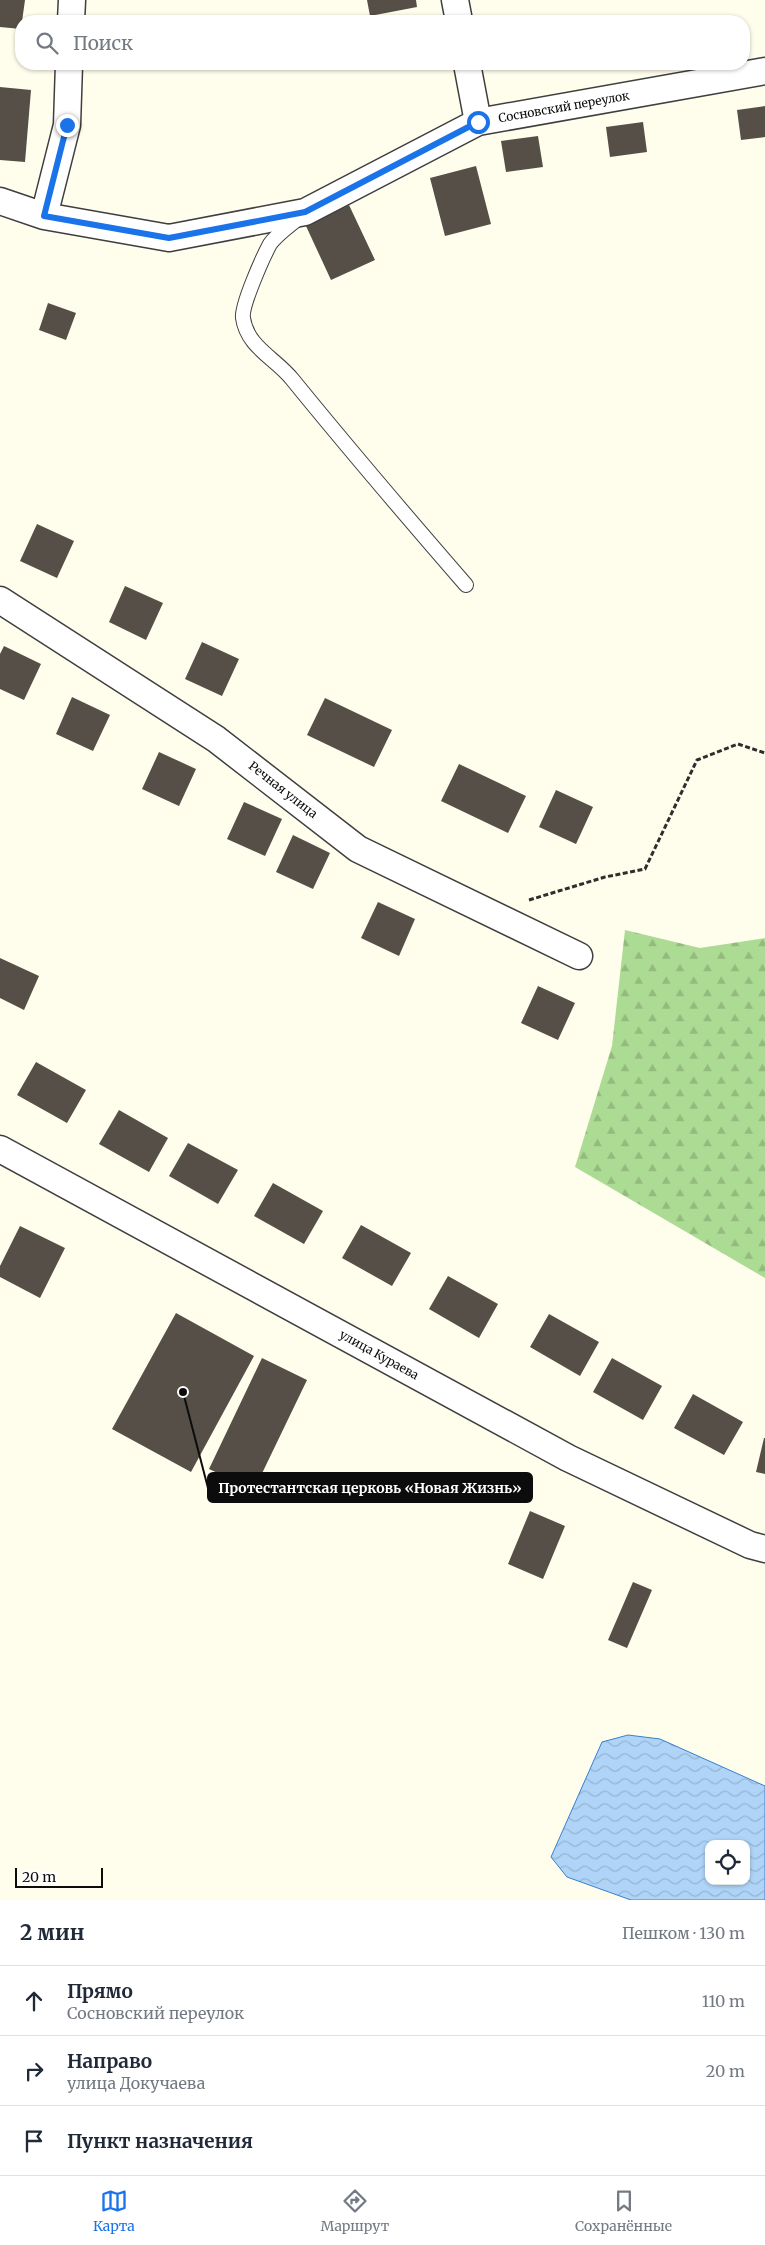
<!DOCTYPE html>
<html lang="ru">
<head>
<meta charset="utf-8">
<style>
  :root { --surface:#fff; --page:#f6f6f7; --text:#1f2937; --muted:#747a83; --line:#e0e1e3; --accent:#1a73e8 }
  body { margin:0; font-family:Merriweather,serif; background:var(--page); color:var(--text) }
  .controls { position:absolute; right:15px; bottom:15px; display:grid; overflow:hidden; border-radius:10px; box-shadow:0 1px 4px #0004 }
  .controls button { width:45px; height:45px; display:grid; place-items:center; padding:0; border:0; border-bottom:1px solid var(--line); background:var(--surface); color:var(--text); font:25px sans-serif }
  .scale { position:absolute; left:15px; bottom:12px; width:88px; box-sizing:border-box; padding-left:5px; border:2px solid #0c0c0c; border-top:0; font-size:14px; line-height:18px; white-space:nowrap; color:#0c0c0c; -webkit-text-stroke:4px #fff; paint-order:stroke }
  .stop { position:absolute; width:15px; height:15px; margin:-11px; border:4px solid #1a73e8; border-radius:50%; background:#fff }
  .stop.end { background:#1a73e8; border-color:#fff; box-shadow:0 1px 5px #0008 }
  .list { margin:0; padding:0; list-style:none }
  h2 { display:flex; justify-content:space-between; align-items:center; height:65px; margin:0; padding:0 20px; font-size:21px }
  h2 small { font-size:16px; font-weight:400; color:var(--muted) }
  .list li { display:grid; grid-template-columns:32px 1fr auto; gap:15px; align-items:center; box-sizing:border-box; height:70px; padding:0 20px; border-top:1px solid var(--line) }
  .list b { display:block; font-size:19px; white-space:nowrap }
  .list p { margin:0; font-size:16px; white-space:nowrap; color:var(--muted) }
  .list em { font-size:16px; font-style:normal; color:var(--muted) }
  .icon { flex:none; width:28px; height:28px; fill:none; stroke:currentColor; stroke-width:2; stroke-linecap:round; stroke-linejoin:round }
  .map { position:relative; flex:none; width:765px; height:1900px; overflow:hidden }
  .search { position:absolute; background:var(--surface); box-shadow:0 1px 4px #0004; left:15px; right:15px; top:15px; height:55px; display:flex; align-items:center; gap:12px; box-sizing:border-box; padding:0 18px; border-radius:20px; color:var(--muted); font-size:19px }
  .sheet { height:275px; background:var(--surface) }
  nav { display:flex; justify-content:space-around; align-items:center; box-sizing:border-box; height:70px; border-top:1px solid var(--line); background:var(--surface); font-size:14px; color:var(--muted) }
  nav a { display:grid; justify-items:center; gap:2px }
  nav .on { color:var(--accent) }
  .map>svg:first-child { display:block }
  .forest { fill:url(#forest-firs) }
  .water { fill:url(#water-waves); stroke:#3581d0; fill-rule:evenodd }
  .building { fill:#554f48 }
  .lines { fill:none; stroke-linecap:round; stroke-linejoin:round }
  .lane-casing { stroke:#3f3f3f; stroke-width:16 }
  .street-casing { stroke:#3f3f3f; stroke-width:29 }
  .path { stroke:#2e2e2e; stroke-width:3; stroke-dasharray:5 2.5; stroke-linecap:butt }
  .lane { stroke:#fff; stroke-width:14 }
  .street { stroke:#fff; stroke-width:26 }
  .route { stroke:#1a73e8; stroke-width:6 }
  .labels { text-anchor:middle; stroke-width:5; stroke-linejoin:round; paint-order:stroke }
  .street-label { font-size:12px; fill:#0c0c0c; stroke:#fff }
  .leader { fill:none; stroke:#0c0c0c; stroke-width:2 }
  .callout-dot { fill:#0c0c0c; stroke:#fff; stroke-width:2 }
  .callout { fill:#0c0c0c; stroke:#0c0c0c; stroke-width:2 }
  .callout-label { font-size:14px; text-anchor:middle; font-weight:bold; fill:#fff }
</style>
</head>
<body>
<div class="map">
<svg width="765" height="1900" viewBox="0 0 765 1900">
  <defs>
    <pattern id="forest-firs" width="22" height="20" patternUnits="userSpaceOnUse" patternTransform="scale(1.25)"><rect width="22" height="20" fill="#acdb94"/><path d="M5 1l3.5 6h-7zM16 11l3.5 6h-7z" fill="#93bb7e"/></pattern>
    <pattern id="water-waves" width="16" height="10" patternUnits="userSpaceOnUse" patternTransform="scale(1.25)"><rect width="16" height="10" fill="#afd4f7"/><path d="M0 5q4-4 8 0t8 0" fill="none" stroke="#95b5d3"/></pattern>
  </defs>
  <rect width="100%" height="100%" fill="#fffdec"/>
  <!-- forest -->
  <path class="forest" d="M625,930L700,948L765,938V1278L575,1167L612,1046Z"/>
  <!-- water -->
  <path class="water" d="M628,1735L660,1739L765,1786V1900H631L567,1877L551,1857L602,1742ZM709,1844H746V1881H709Z"/>
  <!-- building -->
  <path class="building" d="M0,0H25L21,29L0,27Z
    M367,0H416L417,7L370,16Z
    M0,87L31,90L25,162L0,160Z
    M765,106V137L741,140L737,110Z
    M643,122L647,152L610,157L606,127Z
    M538,136L543,167L506,172L501,141Z
    M476,166L491,224L445,236L430,178Z
    M349,205L375,260L331,280L306,226Z
    M48,303L76,313L66,340L39,330Z
    M37,524L74,541L57,578L20,561Z
    M125,586L163,603L146,640L109,622Z
    M202,642L239,659L222,696L185,679Z
    M4,646L41,664L24,700L0,689V654Z
    M72,697L110,715L93,751L56,734Z
    M325,698L392,730L374,767L307,735Z
    M159,752L196,769L179,806L142,789Z
    M459,764L526,796L508,833L441,801Z
    M556,790L593,807L576,844L539,827Z
    M244,802L282,819L265,856L227,839Z
    M293,835L330,853L313,889L276,872Z
    M378,902L415,919L399,956L361,938Z
    M0,958L39,976L24,1010L0,998Z
    M538,986L575,1003L558,1040L521,1023Z
    M36,1062L86,1090L67,1123L17,1095Z
    M119,1110L168,1138L149,1172L99,1144Z
    M188,1143L238,1170L218,1204L169,1176Z
    M273,1183L323,1211L304,1244L254,1216Z
    M361,1225L411,1253L392,1286L342,1258Z
    M20,1226L65,1248L40,1298L0,1277V1266Z
    M448,1276L498,1304L479,1338L429,1309Z
    M176,1313L254,1356L191,1472L112,1429Z
    M549,1314L599,1342L580,1376L530,1347Z
    M262,1358L307,1380L254,1490L209,1469Z
    M612,1358L662,1386L643,1420L593,1392Z
    M693,1394L743,1422L724,1455L674,1428Z
    M764,1438H765V1474L756,1472Z
    M530,1511L565,1526L543,1579L508,1564Z
    M633,1582L652,1590L627,1648L608,1640Z"/>
  <g class="lines">
    <!-- lane casing -->
    <g class="lane-casing">
      <path id="lane" d="M301,216C292,224 277,234 270,244C263,257 241,306 243,318C247,347 275,358 292,379C349,449 407,517 466,585"/>
    </g>
    <!-- street casing -->
    <g class="street-casing">
      <path id="street" d="M455,0L459,21
        M71,21L72,0
        M467,64L478,122
        M0,201L44,216L169,238L305,212L478,122L765,71
        M44,216L67,125L69,64
        M0,600L216,739L358,849L579,956
        M0,1149L568,1458L750,1545L765,1549"/>
    </g>
    <!-- path -->
    <path class="path" d="M529,900L605,877L645,869L697,760L738,744L765,753"/>
    <!-- lane -->
    <use href="#lane" class="lane"/>
    <!-- street -->
    <use href="#street" class="street"/>
  </g>
  <g class="lines">
    <!-- route -->
    <path class="route" d="M67,125L44,216L169,238L305,212L478,122"/>
  </g>
  <g class="labels">
    <!-- street labels -->
    <g class="street-label">
      <text transform="translate(564 107) rotate(-10)" y="4">Сосновский переулок</text>
      <text transform="translate(283 790) rotate(38)" y="4">Речная улица</text>
      <text transform="translate(379 1355) rotate(29)" y="4">улица Кураева</text>
    </g>
  </g>
  <!-- callouts -->
  <path class="leader" d="M183 1392L208 1488"/>
  <circle class="callout-dot" cx="183" cy="1392" r="5"/>
  <rect class="callout" x="208" y="1473" width="324" height="29" rx="5"/>
  <g class="callout-label">
    <text x="370" y="1493">Протестантская церковь «Новая Жизнь»</text>
  </g>
</svg>
<div class="controls">
<button><svg class="icon" aria-label="locate" viewBox="0 0 24 24"><circle cx="12" cy="12" r="6"/><path d="M12 2v4M12 18v4M2 12h4M18 12h4"/></svg></button>
</div>
<div class="scale">20 m</div>
<div class="stop" style="left:478px;top:122px"></div>
<div class="stop end" style="left:67px;top:125px"></div>
<div class="search"><svg class="icon" aria-label="search" viewBox="0 0 24 24"><circle cx="10" cy="10" r="6"/><path d="M15 15l6 6"/></svg>Поиск</div>
</div>
<section class="sheet">
<h2>2 мин<small>Пешком · 130 m</small></h2>
<ul class="list">
<li><svg class="icon" aria-label="ahead" viewBox="0 0 24 24"><path d="M12 20V5M6 11l6-6 6 6"/></svg><div><b>Прямо</b><p>Сосновский переулок</p></div><em>110 m</em></li>
<li><svg class="icon" aria-label="right" viewBox="0 0 24 24"><path d="M7 20v-9h11M14 6l5 5-5 5"/></svg><div><b>Направо</b><p>улица Докучаева</p></div><em>20 m</em></li>
<li><svg class="icon" aria-label="arrive" viewBox="0 0 24 24"><path d="M6 21V4h12l-3 4 3 4H6"/></svg><div><b>Пункт назначения</b></div></li>
</ul>
</section>
<nav>
<a class="on"><svg class="icon" aria-label="map" viewBox="0 0 24 24"><path d="M3 6l6-2 6 2 6-2v14l-6 2-6-2-6 2zM9 4v14M15 6v14"/></svg>Карта</a>
<a><svg class="icon" aria-label="directions" viewBox="0 0 24 24"><path d="M12 3l9 9-9 9-9-9zM9 14v-3h6M13 9l2 2-2 2"/></svg>Маршрут</a>
<a><svg class="icon" aria-label="saved" viewBox="0 0 24 24"><path d="M7 4h10v16l-5-4-5 4z"/></svg>Сохранённые</a>
</nav>
</body>
</html>
